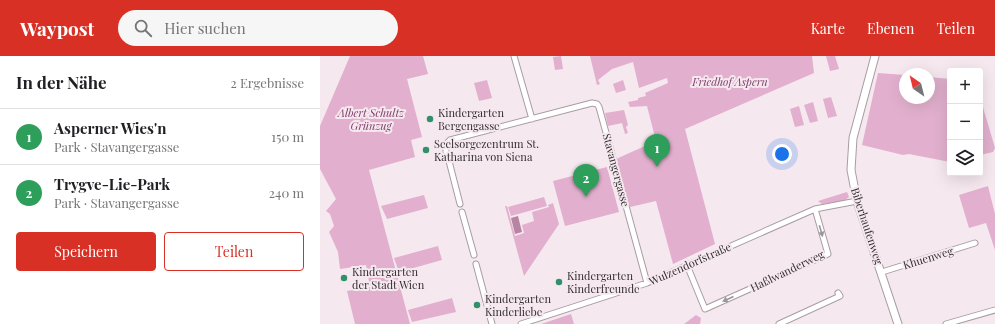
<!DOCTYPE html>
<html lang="de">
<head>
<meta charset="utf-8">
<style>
  :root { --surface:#fff; --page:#f6f6f6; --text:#202124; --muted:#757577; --line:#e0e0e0; --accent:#d93025 }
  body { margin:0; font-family:"Playfair Display",serif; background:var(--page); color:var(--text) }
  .controls { position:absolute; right:12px; top:12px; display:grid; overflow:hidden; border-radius:4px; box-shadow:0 4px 16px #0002 }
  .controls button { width:36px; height:36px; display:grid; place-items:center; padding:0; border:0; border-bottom:1px solid var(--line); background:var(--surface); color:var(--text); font:20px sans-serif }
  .compass { position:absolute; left:579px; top:12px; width:36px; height:36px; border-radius:50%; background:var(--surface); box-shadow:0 4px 16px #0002; rotate:325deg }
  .you { position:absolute; left:462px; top:98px; width:14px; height:14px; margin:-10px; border:3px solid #fff; border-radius:50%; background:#1a73e8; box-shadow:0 0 0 6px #1a73e833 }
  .badge { display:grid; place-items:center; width:26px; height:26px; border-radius:50%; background:var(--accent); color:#fff; font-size:13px; font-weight:700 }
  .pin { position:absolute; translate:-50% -33px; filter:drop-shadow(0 1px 2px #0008) }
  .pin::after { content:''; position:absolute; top:21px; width:14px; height:12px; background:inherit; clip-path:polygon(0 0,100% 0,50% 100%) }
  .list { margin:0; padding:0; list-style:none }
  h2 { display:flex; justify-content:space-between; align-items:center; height:52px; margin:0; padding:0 16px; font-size:17px }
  h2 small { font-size:13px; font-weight:400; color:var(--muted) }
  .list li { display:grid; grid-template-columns:26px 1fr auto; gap:12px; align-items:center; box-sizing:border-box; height:56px; padding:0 16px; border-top:1px solid var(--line) }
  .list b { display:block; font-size:15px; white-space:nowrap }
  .list p { margin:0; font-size:13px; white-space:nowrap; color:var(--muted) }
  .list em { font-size:13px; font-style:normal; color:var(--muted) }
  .actions { display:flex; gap:8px; padding:12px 16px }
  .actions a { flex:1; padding:9px 0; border:1px solid var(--accent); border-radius:4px; text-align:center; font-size:14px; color:var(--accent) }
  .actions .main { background:var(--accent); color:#fff }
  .icon { flex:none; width:22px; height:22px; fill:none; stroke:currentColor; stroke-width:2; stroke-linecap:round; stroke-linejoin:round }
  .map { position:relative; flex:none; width:675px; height:268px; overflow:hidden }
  header { display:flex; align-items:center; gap:24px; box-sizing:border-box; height:56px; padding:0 20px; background:var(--accent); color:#fff }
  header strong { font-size:19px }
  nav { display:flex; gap:22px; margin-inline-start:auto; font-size:14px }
  .search { width:280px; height:36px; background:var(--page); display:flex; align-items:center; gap:10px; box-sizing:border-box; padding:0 14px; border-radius:22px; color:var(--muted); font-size:15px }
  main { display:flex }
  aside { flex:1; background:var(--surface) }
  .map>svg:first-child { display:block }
  .green { fill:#e2b0ce }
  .water { fill:#b884a4 }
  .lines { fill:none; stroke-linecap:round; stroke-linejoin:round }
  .street-tunnel { stroke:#cec3c9; stroke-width:5; stroke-dasharray:5 2.5; stroke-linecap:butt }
  .street-casing { stroke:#a89ca3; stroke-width:7 }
  .secondary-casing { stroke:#a89ca3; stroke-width:9 }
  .street { stroke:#fff; stroke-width:5 }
  .secondary { stroke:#fff; stroke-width:7 }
  .oneway { fill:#9a9798 }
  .poi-dot { fill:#309069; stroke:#f5e8ef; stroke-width:1.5 }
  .labels { text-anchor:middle; stroke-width:4; stroke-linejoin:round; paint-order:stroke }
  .park-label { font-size:11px; font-style:italic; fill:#7f3d68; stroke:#f5e8ef }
  .poi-label { font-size:11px; fill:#342f32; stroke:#f5e8ef; text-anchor:start }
  .street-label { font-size:11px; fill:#342f32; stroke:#f5e8ef }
</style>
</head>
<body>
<header>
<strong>Waypost</strong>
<div class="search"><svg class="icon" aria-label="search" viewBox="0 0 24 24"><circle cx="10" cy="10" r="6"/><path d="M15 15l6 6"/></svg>Hier suchen</div>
<nav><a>Karte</a><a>Ebenen</a><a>Teilen</a></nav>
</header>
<main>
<aside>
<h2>In der Nähe<small>2 Ergebnisse</small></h2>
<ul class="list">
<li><span class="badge" style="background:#2e9e5b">1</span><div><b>Asperner Wies'n</b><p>Park · Stavangergasse</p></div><em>150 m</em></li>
<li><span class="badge" style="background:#2e9e5b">2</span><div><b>Trygve-Lie-Park</b><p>Park · Stavangergasse</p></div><em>240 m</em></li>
</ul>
<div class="actions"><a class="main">Speichern</a><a>Teilen</a></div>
</aside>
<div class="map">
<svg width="675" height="268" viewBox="0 0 675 268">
  <rect width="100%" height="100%" fill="#f5e8ef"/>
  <!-- green -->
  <path class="green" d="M30,0H103L108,18L87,23L102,81L91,84L95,101L49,114L90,268H35L27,235L50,231L46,209L20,213L18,196L9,176L14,170L10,158L6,155L16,143L0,113V70Z
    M241,0L243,13L235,14L233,1Z
    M270,0H492L494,17L365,73L395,188L353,208L336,145L310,151L296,103L336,85L327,50L310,51L308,46L318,44V42L326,40L325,37L348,27L347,22L319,32L313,6L292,13L278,24L280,28L277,29Z
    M506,0H515L519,13L510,15Z
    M558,17L585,19V42H609V21L630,23V106L589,98L583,99L542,89Z
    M167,24L172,42L159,45L154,27Z
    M303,24L306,34L296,37L293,28Z
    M511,41L517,60L508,62L503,43Z
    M660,41L675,92L673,96L660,99Z
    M493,46L498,65L490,67L484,49Z
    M479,50L484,69L475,71L470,53Z
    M304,54L308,69L306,71L308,77L305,78L302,67L288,70L285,57Z
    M287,111L299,156L245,170L233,125Z
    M668,130L675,158V194L666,167L649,172L639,139Z
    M527,136L529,141L524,145L502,148L498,145Z
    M104,139L108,152L67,163L61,150Z
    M224,141L227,150L191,160L188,151Z
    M233,147L239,168L204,220L185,150H187L195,180L204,177L202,169L214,165L212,156L229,151L228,149Z
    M118,190L122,204L79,216L74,202Z
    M132,242L136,256L92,266L88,254Z
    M251,258L254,268H221Z
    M376,259L381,262L380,268H364Z"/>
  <!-- water -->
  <path class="water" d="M198,160L202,176L195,178L191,162Z"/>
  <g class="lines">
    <!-- street-tunnel -->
    <path class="street-tunnel" d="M126,96L129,105"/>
    <!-- street casing -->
    <g class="street-casing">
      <path id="street" d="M194,0L212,63
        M126,96V88L130,84L272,47L277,48L279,51L327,227
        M129,105L140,148
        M142,156L154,199
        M156,208L172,268
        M366,211L369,214L385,253L508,198L495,153
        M562,216L655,187
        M201,268L327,227L495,153L537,145
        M459,268L520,240L518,237
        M626,268L675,254"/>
    </g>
    <!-- secondary casing -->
    <g class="secondary-casing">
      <path id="secondary" d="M555,0L533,82L531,114L537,145L578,268"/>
    </g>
    <!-- street -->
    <use href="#street" class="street"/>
    <!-- secondary -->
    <use href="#secondary" class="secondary"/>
  </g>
  <!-- one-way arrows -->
  <defs><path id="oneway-solid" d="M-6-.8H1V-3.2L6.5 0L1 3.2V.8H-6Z"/></defs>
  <g class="oneway">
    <use href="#oneway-solid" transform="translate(501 175) rotate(74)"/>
    <use href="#oneway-solid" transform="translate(408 243) rotate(156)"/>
  </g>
  <!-- markers -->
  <g class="poi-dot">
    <circle cx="110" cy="63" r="4"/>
    <circle cx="106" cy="94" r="4"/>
    <circle cx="24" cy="222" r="4"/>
    <circle cx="239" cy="226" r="4"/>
    <circle cx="157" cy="249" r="4"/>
  </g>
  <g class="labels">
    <!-- park labels -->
    <g class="park-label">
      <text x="410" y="30">Friedhof Aspern</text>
      <text x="51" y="61">Albert Schultz<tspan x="51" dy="13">Grünzug</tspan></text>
    </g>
    <!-- poi labels -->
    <g class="poi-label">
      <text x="118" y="61">Kindergarten<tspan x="118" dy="13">Bergengasse</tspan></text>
      <text x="114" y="92">Seelsorgezentrum St.<tspan x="114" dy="13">Katharina von Siena</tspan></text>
      <text x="32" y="220">Kindergarten<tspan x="32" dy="13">der Stadt Wien</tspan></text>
      <text x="247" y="224">Kindergarten<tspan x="247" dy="13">Kinderfreunde</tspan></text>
      <text x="165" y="247">Kindergarten<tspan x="165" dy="13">Kinderliebe</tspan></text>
    </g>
    <!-- street labels -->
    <g class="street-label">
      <text transform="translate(296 114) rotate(75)" y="4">Stavangergasse</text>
      <text transform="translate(547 170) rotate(72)" y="4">Biberhaufenweg</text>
      <text transform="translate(608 202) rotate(-17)" y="4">Khuenweg</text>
      <text transform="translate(370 208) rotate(-24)" y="4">Wulzendorfstraße</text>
      <text transform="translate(467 215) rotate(-26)" y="4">Haßlwanderweg</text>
    </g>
  </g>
</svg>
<div class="controls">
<button>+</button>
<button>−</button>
<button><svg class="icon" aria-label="layers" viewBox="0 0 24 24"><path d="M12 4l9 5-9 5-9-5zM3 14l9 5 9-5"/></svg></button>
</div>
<svg class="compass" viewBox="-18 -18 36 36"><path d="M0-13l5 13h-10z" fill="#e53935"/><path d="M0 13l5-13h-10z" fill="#757577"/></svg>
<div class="you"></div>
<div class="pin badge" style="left:337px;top:111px;background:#2e9e5b">1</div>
<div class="pin badge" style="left:266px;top:141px;background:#2e9e5b">2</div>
</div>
</main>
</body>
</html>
